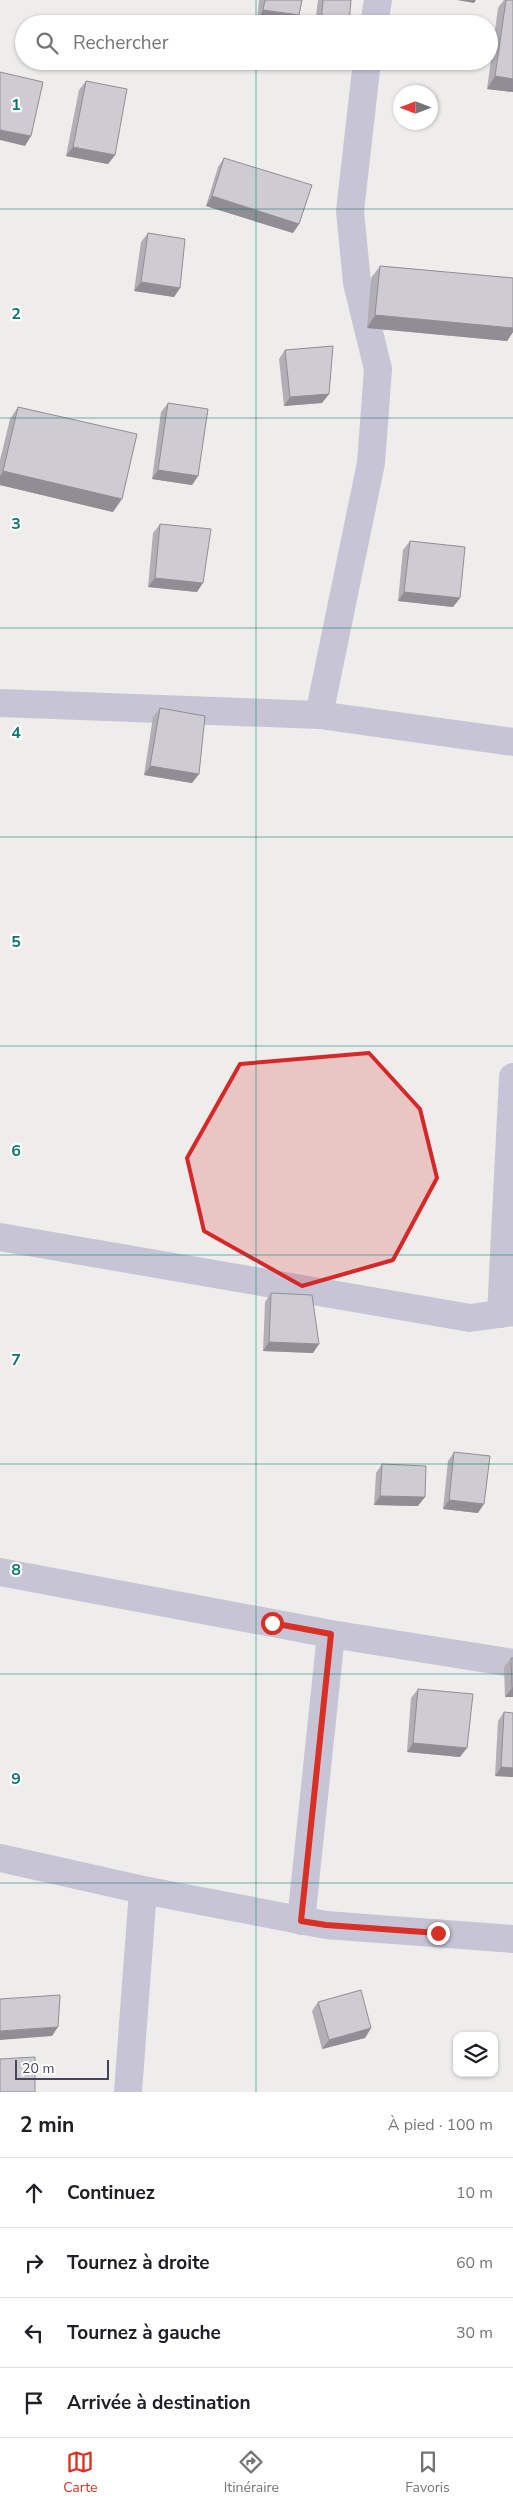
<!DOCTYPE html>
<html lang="fr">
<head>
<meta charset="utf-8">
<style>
  :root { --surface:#fff; --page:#f6f6f6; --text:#202124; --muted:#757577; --line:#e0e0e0; --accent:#d93025 }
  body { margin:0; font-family:"Nunito Sans",sans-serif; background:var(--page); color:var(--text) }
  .controls { position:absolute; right:15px; bottom:15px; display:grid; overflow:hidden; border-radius:10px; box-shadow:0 1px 4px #0004 }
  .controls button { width:45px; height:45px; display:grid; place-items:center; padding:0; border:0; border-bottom:1px solid var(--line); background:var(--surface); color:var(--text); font:25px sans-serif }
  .compass { position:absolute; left:393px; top:85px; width:45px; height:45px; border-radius:50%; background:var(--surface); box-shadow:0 1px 4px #0004; rotate:270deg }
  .scale { position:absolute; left:15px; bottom:12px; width:94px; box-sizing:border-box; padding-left:5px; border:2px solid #474557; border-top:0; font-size:14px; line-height:18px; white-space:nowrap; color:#474557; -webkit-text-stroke:4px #fff; paint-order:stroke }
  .stop { position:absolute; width:15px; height:15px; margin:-11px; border:4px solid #d93025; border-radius:50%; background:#fff }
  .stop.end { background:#d93025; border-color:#fff; box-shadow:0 1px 5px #0008 }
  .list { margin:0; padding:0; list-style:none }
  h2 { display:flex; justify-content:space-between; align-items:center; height:65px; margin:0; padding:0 20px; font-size:21px }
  h2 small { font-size:16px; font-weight:400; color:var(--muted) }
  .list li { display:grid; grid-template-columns:32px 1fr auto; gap:15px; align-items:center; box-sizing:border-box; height:70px; padding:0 20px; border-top:1px solid var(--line) }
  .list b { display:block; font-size:19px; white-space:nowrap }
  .list em { font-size:16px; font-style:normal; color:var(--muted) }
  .icon { flex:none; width:28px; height:28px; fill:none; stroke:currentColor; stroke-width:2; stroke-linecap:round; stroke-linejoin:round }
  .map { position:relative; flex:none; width:513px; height:2092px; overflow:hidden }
  .search { position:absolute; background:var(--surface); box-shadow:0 1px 4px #0004; left:15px; right:15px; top:15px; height:55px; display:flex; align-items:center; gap:12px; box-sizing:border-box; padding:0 18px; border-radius:28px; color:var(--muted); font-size:19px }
  .sheet { height:345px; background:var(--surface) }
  nav { display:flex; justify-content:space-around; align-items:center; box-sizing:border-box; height:70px; border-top:1px solid var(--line); background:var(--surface); font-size:14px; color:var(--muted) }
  nav a { display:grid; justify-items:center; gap:2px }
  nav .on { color:var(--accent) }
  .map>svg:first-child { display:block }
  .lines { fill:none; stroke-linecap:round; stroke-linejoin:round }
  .minor { stroke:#c7c5d5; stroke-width:28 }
  .wall { fill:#b1afb5 }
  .shaded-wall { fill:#908e94 }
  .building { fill:#cecbd3; stroke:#908e94 }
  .route { stroke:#d93025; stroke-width:6 }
  .marked { fill:#d62828; fill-opacity:0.2; stroke:#d62828; stroke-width:4; stroke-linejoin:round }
  .grid { fill:none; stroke:#0f766e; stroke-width:1; stroke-opacity:0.55 }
  .grid-label { font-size:16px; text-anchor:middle; font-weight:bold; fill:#0f766e; stroke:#fff; stroke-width:4.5; stroke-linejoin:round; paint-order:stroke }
</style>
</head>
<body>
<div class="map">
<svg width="513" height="2092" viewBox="0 0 513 2092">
  <rect width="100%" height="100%" fill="#eeedeb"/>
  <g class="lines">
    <!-- minor -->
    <path class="minor" d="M374,24L378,0
      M0,703L319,715L513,742
      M319,715L371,463L378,369L357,283L350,211L367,61
      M0,1237L470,1318L513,1312
      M501,1314L513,1077
      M0,1572L331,1634L513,1663
      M0,1858L143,1890L326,1925L513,1939
      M301,1921L331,1634
      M128,2092L143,1890"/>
  </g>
  <!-- wall -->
  <path class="wall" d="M259,0H302L299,15L294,24H287L257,20Z
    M318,0H351L349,24H315Z
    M504,0H513V92L487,89L498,8Z
    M86,81L115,155L108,164L66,156L79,90Z
    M224,158L299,224L293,233L206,206L218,167Z
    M148,233L180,288L174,297L134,291L141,242Z
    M380,266L513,278V332L507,341L367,328L371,278Z
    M285,350L329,394L322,403L284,406L279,359Z
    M168,403L198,476L192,485L152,479L161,412Z
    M18,407L113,512L0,485V460L10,419Z
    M160,524L197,592L148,587L153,533Z
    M410,541L460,598L453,607L398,601L403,550Z
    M160,708L199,774L192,783L144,775L153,717Z
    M271,1293L313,1353L263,1351L265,1302Z
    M454,1452L478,1513L443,1509L448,1461Z
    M382,1464L418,1506L374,1505L376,1473Z
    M511,1658L513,1697H505L504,1667Z
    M418,1689L460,1757L407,1752L411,1698Z
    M504,1712L513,1777L495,1776L498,1721Z
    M318,2002L371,2028L365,2038L322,2049L312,2011Z"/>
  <!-- shaded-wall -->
  <path class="shaded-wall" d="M457,0H476L474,3Z
    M263,10L299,15L294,24H287L257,20Z
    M495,76L513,79V92L487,89Z
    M0,130L31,136L25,146L0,140Z
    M73,147L115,155L108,164L66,156Z
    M212,196L299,224L293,233L206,206Z
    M141,282L180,288L174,297L134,291Z
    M375,315L513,328V332L507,341L367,328Z
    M329,394L322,403L284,406L290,397Z
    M158,470L198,476L192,485L152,479Z
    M3,471L122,499L113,512L0,485V476Z
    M155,578L203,583L197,592L148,587Z
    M404,592L460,598L453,607L398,601Z
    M150,766L199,774L192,783L144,775Z
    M269,1342L319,1344L313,1353L263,1351Z
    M380,1496L425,1497L418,1506L374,1505Z
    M449,1500L484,1504L478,1513L443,1509Z
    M512,1688H513V1697H505Z
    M413,1743L467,1748L460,1757L407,1752Z
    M501,1767L513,1768V1777L495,1776Z
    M58,2027L52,2036L0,2040V2031Z
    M371,2028L365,2038L322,2049L329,2040Z"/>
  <!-- building -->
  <path class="building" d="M265,0H302L299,15L263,10Z
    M323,0H351L349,24H321Z
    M506,0H513V79L495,76Z
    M0,72L43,82L31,136L0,130Z
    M86,81L127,89L115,155L73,147Z
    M224,158L312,185L299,224L212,196Z
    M148,233L185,239L180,288L141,282Z
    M380,266L513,278V328L375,315Z
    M333,346L329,394L290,397L285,350Z
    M168,403L208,409L198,476L158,470Z
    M18,407L137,434L122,499L3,471Z
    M160,524L211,529L203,583L155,578Z
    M410,541L465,547L460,598L404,592Z
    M160,708L205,716L199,774L150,766Z
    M271,1293L312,1295L319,1344L269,1342Z
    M454,1452L490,1456L484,1504L449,1500Z
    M382,1464L426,1466L425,1497L380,1496Z
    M511,1658H513V1688H512Z
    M418,1689L473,1694L467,1748L413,1743Z
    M504,1712L513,1713V1768L501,1767Z
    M361,1990L371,2028L329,2040L318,2002Z
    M60,1995L58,2027L0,2031V1999Z
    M35,2057V2092H0V2059Z"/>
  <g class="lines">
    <!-- route -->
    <path class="route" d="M272,1623L331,1634L301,1921L326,1925L438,1933"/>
  </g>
  <!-- marked area -->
  <path class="marked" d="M369,1053L420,1109L437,1178L393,1260L302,1286L204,1231L187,1158L240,1064Z"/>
  <!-- grid -->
  <path class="grid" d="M256,0V24M256,61V2092M0,209H513M0,418H513M0,628H513M0,837H513M0,1046H513M0,1255H513M0,1464H513M0,1674H513M0,1883H513"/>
  <g class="grid-label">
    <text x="16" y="110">1</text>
    <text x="16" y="319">2</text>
    <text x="16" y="529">3</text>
    <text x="16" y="738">4</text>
    <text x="16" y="947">5</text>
    <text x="16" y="1156">6</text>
    <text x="16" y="1365">7</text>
    <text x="16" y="1575">8</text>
    <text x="16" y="1784">9</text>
  </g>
</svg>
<div class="controls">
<button><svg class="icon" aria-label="layers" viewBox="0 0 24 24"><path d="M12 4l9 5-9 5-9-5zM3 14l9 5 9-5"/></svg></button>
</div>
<svg class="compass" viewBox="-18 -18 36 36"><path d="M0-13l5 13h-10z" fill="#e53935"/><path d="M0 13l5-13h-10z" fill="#757577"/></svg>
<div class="scale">20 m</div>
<div class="stop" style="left:272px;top:1623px"></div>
<div class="stop end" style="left:438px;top:1933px"></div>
<div class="search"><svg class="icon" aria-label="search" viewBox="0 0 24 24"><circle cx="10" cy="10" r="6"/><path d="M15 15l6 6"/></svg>Rechercher</div>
</div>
<section class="sheet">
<h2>2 min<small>À pied · 100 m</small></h2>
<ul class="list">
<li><svg class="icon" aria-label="ahead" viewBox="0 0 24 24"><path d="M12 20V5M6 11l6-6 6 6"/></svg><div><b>Continuez</b></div><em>10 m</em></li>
<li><svg class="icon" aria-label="right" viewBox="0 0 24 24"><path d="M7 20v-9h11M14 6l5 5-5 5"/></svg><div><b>Tournez à droite</b></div><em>60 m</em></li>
<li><svg class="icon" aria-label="left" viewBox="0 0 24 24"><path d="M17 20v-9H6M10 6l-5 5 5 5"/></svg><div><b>Tournez à gauche</b></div><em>30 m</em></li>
<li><svg class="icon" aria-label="arrive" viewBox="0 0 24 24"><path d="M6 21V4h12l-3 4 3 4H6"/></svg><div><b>Arrivée à destination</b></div></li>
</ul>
</section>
<nav>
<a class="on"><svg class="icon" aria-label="map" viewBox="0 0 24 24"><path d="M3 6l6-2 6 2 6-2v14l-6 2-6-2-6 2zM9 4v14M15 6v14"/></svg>Carte</a>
<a><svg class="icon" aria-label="directions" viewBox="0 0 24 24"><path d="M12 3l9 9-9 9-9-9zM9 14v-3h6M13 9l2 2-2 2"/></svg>Itinéraire</a>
<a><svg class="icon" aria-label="saved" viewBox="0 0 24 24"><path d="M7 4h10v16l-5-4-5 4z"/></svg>Favoris</a>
</nav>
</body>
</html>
